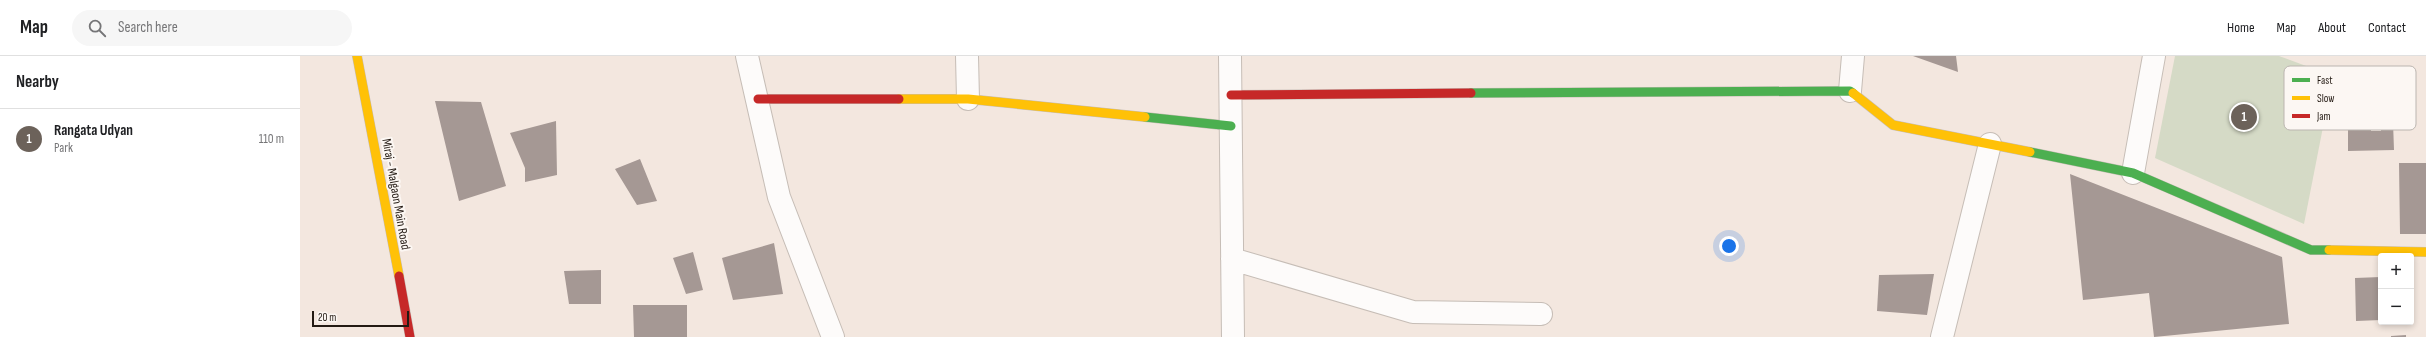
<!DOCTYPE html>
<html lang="en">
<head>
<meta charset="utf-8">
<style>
  :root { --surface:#fff; --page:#f6f6f6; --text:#202124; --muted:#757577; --line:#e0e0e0; --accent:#6c625a }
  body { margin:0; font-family:"Sofia Sans Condensed",sans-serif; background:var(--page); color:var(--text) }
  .controls { position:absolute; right:12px; bottom:12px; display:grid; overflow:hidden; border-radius:4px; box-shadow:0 2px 6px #0003 }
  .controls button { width:36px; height:36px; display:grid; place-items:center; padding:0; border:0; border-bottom:1px solid var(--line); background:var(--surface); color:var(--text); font:20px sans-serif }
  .scale { position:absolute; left:12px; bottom:10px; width:97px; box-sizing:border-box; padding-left:4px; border:2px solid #231a13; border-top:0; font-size:11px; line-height:14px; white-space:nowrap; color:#231a13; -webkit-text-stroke:3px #fcf7f3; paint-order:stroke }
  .you { position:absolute; left:1429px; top:190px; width:14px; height:14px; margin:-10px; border:3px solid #fff; border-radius:50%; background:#1a73e8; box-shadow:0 0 0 6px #1a73e833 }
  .badge { display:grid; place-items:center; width:26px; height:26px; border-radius:50%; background:var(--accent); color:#fff; font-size:13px; font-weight:700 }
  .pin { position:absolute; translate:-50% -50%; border:2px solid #fff; box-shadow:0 1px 4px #0006 }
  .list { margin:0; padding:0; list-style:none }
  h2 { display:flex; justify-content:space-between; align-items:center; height:52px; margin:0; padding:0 16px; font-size:17px }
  h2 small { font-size:13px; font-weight:400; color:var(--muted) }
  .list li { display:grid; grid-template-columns:26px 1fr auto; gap:12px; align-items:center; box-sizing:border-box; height:60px; padding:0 16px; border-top:1px solid var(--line) }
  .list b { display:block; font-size:15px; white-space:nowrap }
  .list p { margin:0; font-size:13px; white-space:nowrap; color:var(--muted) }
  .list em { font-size:13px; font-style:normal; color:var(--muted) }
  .icon { flex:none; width:22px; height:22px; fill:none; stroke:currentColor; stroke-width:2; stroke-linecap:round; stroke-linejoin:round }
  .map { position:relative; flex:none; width:2126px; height:281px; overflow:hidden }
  header { display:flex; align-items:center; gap:24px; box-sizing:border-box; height:56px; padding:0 20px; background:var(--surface); border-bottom:1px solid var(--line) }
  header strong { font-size:19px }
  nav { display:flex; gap:22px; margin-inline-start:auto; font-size:14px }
  .search { width:280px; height:36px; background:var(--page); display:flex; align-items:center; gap:10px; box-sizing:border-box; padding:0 14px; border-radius:22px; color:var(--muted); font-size:15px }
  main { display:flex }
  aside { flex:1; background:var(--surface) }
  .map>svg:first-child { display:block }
  .green { fill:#d5dac6 }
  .building { fill:#a59894 }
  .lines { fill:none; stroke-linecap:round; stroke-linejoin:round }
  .street-casing { stroke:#c6bdb6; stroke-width:24 }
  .fast-casing { stroke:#c6bdb6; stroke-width:10 }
  .slow-casing { stroke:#c6bdb6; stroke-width:10 }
  .jam-casing { stroke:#c6bdb6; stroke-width:10 }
  .street { stroke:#fdfbfa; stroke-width:22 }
  .fast { stroke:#4caf50; stroke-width:9 }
  .slow { stroke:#ffc107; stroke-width:9 }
  .jam { stroke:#c62828; stroke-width:9 }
  .labels { text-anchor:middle; stroke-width:4; stroke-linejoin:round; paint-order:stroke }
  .street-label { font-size:13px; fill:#231a13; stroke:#fcf7f3 }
  .key { fill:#fcf7f3; stroke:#bbb5b0; stroke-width:1 }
  .key-label { font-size:11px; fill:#231a13 }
</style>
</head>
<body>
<header>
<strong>Map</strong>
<div class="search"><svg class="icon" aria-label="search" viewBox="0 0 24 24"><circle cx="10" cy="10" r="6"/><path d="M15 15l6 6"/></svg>Search here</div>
<nav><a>Home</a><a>Map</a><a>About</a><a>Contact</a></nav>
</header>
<main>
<aside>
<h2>Nearby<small></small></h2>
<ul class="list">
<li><span class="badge">1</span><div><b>Rangata Udyan</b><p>Park</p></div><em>110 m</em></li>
</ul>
</aside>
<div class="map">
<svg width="2126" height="281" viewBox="0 0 2126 281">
  <rect width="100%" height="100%" fill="#f3e7df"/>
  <!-- green -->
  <path class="green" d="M1875,0H1979L2033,20L2004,168L1855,102Z"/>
  <!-- building -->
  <path class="building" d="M1613,0H1656L1658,16Z
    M2080,38H2092L2094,94L2048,95V69L2071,68V75H2081Z
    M135,45L181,46L206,130L159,145Z
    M256,65L257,119L225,126V112L210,77Z
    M340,103L357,145L337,149L315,113Z
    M2099,107H2126V178H2100Z
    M1770,118L1982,201L1989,268L1854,281L1849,237L1783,244Z
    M474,187L483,238L433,244L422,202Z
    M393,196L403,234L386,238L373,202Z
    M301,214V248H269L264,215Z
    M1634,218L1627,259L1577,255L1579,219Z
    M2081,221V264L2056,265L2055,222Z
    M333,249H387V281H334Z
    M2106,279V281H2091V280Z"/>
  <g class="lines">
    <!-- street casing -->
    <g class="street-casing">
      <path id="street" d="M447,0L479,141L533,281
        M667,0L668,43
        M930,0L933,281
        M1550,35L1553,0
        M1833,117L1854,0
        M932,203L1113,256L1241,258
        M1642,281L1690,88"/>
    </g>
    <!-- fast casing -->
    <g class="fast-casing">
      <path id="fast" d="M1171,37L1550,35L1553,37
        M845,61L931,70
        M1730,96L1833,117L2011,194H2029"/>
    </g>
    <!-- slow casing -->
    <g class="slow-casing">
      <path id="slow" d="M57,0L99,220
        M1553,37L1593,69L1730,96
        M599,43H668L845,61
        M2029,194L2126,196"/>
    </g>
    <!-- jam casing -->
    <g class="jam-casing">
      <path id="jam" d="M931,39L1171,37
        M458,43H599
        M99,220L110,281"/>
    </g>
    <!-- street -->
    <use href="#street" class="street"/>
    <!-- fast -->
    <use href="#fast" class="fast"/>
    <!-- slow -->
    <use href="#slow" class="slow"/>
    <!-- jam -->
    <use href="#jam" class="jam"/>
  </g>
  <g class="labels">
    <!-- street labels -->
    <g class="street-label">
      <text transform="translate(97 138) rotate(80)" y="5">Miraj - Malgaon Main Road</text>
    </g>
  </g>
  <!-- legend -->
  <rect x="1984" y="10" width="132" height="64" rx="6" class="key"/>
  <rect x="1992" y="22" width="18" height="4" fill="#4caf50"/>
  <rect x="1992" y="40" width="18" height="4" fill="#ffc107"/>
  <rect x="1992" y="58" width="18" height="4" fill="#c62828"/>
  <g class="key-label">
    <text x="2017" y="28">Fast</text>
    <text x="2017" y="46">Slow</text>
    <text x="2017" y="64">Jam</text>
  </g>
</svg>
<div class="controls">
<button>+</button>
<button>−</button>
</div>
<div class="scale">20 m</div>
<div class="you"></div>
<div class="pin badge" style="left:1944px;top:61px">1</div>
</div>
</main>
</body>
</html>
